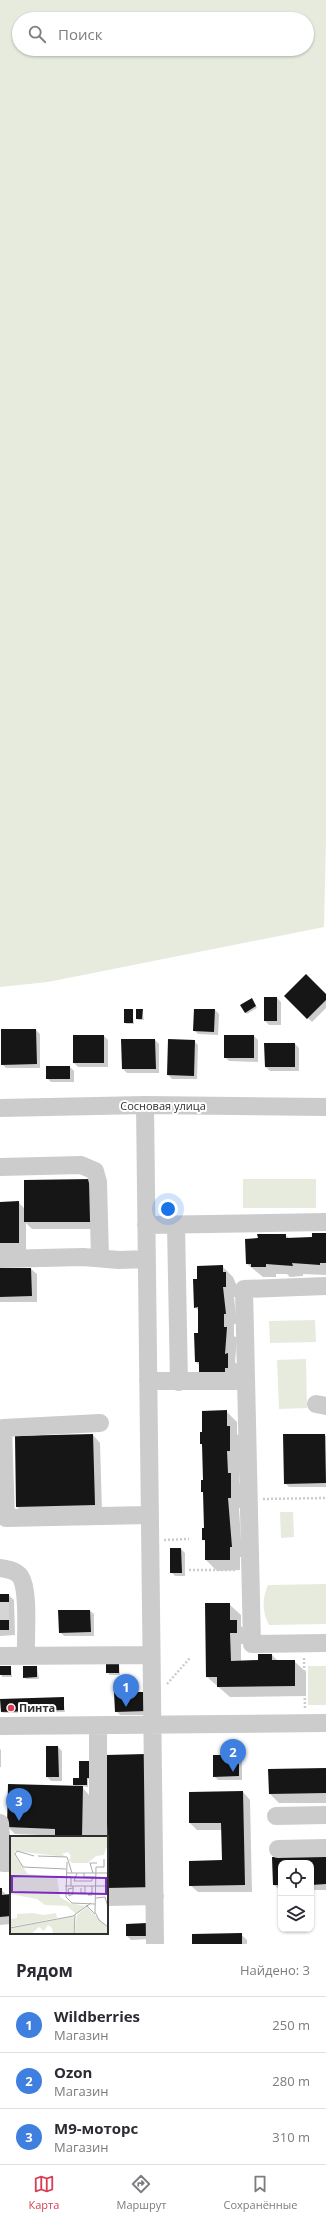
<!DOCTYPE html>
<html lang="ru">
<head>
<meta charset="utf-8">
<style>
  :root { --surface:#fff; --page:#f7f7f7; --text:#2b2b33; --muted:#7c7c81; --line:#e1e1e2; --accent:#d83e55 }
  body { margin:0; font-family:"Open Sans",sans-serif; background:var(--page); color:var(--text) }
  .controls { position:absolute; right:12px; bottom:12px; display:grid; overflow:hidden; border-radius:8px; box-shadow:0 1px 3px #0004 }
  .controls button { width:36px; height:36px; display:grid; place-items:center; padding:0; border:0; border-bottom:1px solid var(--line); background:var(--surface); color:var(--text); font:20px sans-serif }
  .you { position:absolute; left:168px; top:1209px; width:14px; height:14px; margin:-10px; border:3px solid #fff; border-radius:50%; background:#1a73e8; box-shadow:0 0 0 6px #1a73e833 }
  .badge { display:grid; place-items:center; width:26px; height:26px; border-radius:50%; background:var(--accent); color:#fff; font-size:13px; font-weight:700 }
  .pin { position:absolute; translate:-50% -33px; filter:drop-shadow(0 1px 2px #0008) }
  .pin::after { content:''; position:absolute; top:21px; width:14px; height:12px; background:inherit; clip-path:polygon(0 0,100% 0,50% 100%) }
  .list { margin:0; padding:0; list-style:none }
  h2 { display:flex; justify-content:space-between; align-items:center; height:52px; margin:0; padding:0 16px; font-size:17px }
  h2 small { font-size:13px; font-weight:400; color:var(--muted) }
  .list li { display:grid; grid-template-columns:26px 1fr auto; gap:12px; align-items:center; box-sizing:border-box; height:56px; padding:0 16px; border-top:1px solid var(--line) }
  .list b { display:block; font-size:15px; white-space:nowrap }
  .list p { margin:0; font-size:13px; white-space:nowrap; color:var(--muted) }
  .list em { font-size:13px; font-style:normal; color:var(--muted) }
  .icon { flex:none; width:22px; height:22px; fill:none; stroke:currentColor; stroke-width:2; stroke-linecap:round; stroke-linejoin:round }
  .map { position:relative; flex:none; width:326px; height:1944px; overflow:hidden }
  .search { position:absolute; background:var(--surface); box-shadow:0 1px 3px #0004; left:12px; right:12px; top:12px; height:44px; display:flex; align-items:center; gap:10px; box-sizing:border-box; padding:0 14px; border-radius:22px; color:var(--muted); font-size:15px }
  .sheet { height:220px; background:var(--surface) }
  nav { display:flex; justify-content:space-around; align-items:center; box-sizing:border-box; height:56px; border-top:1px solid var(--line); background:var(--surface); font-size:11px; color:var(--muted) }
  nav a { display:grid; justify-items:center; gap:2px }
  nav .on { color:var(--accent) }
  .map>svg:first-child { display:block }
  .green { fill:#e6ebde; fill-rule:evenodd }
  .shadow { fill:#0003 }
  .building { fill:#161616 }
  .lines { fill:none; stroke-linecap:round; stroke-linejoin:round }
  .minor-tunnel { stroke:#d5d5d5; stroke-width:18; stroke-dasharray:18 9; stroke-linecap:butt }
  .path { stroke:#ccc; stroke-width:2.5; stroke-dasharray:2 2; stroke-linecap:butt }
  .minor { stroke:#ccc; stroke-width:18 }
  .poi-dot { fill:#d83e55; stroke:#fff; stroke-width:1.5 }
  .labels { text-anchor:middle; stroke-width:4; stroke-linejoin:round; paint-order:stroke }
  .street-label { font-size:11px; fill:#2f2f2f; stroke:#fff }
  .poi-label { font-size:11px; font-weight:bold; fill:#2f2f2f; stroke:#fff; text-anchor:start }
  .inset-road { fill:none; stroke:#acacac; stroke-width:1 }
  .view { fill:#7b2cbf; fill-opacity:0.15; stroke:#7b2cbf; stroke-width:2 }
  .inset-edge { fill:none; stroke:#2f2f2f; stroke-width:2 }
</style>
</head>
<body>
<div class="map">
<svg width="326" height="1944" viewBox="0 0 326 1944">
  <rect width="100%" height="100%" fill="#fff"/>
  <!-- green -->
  <path class="green" d="M0,0H326V840L324,927L48,982L0,987ZM19,19H307V49H19Z
    M243,1179H316V1208H243Z
    M315,1320L316,1342L270,1343L269,1321Z
    M306,1359L307,1408L279,1409L277,1360Z
    M280,1512H293L294,1537L281,1538Z
    M326,1584V1624L269,1625C262,1613 262,1598 268,1585Z
    M308,1666H326V1705H308Z"/>
  <!-- shadow -->
  <path class="shadow" d="M326,995V1008L312,1022L286,996Z
    M277,998L281,1002V1025H269L265,1021Z
    M253,1001L257,1008L247,1014L245,1012Z
    M132,1010L134,1024H127L125,1023Z
    M142,1010L144,1020H138L137,1018Z
    M215,1010L219,1014L218,1035L198,1034L194,1030Z
    M36,1030L40,1034V1068H6L2,1064Z
    M104,1036L108,1040V1067H78L74,1063Z
    M254,1036L258,1040V1062L229,1061L225,1057Z
    M122,1040H155L159,1044V1073H127L123,1069Z
    M194,1041L198,1045L197,1079H172L168,1075Z
    M295,1044L299,1048V1071H270L266,1067Z
    M70,1067L74,1071V1082H51L47,1078Z
    M92,1180L100,1229H32L26,1223V1250H0V1203L18,1202L25,1209Z
    M326,1234V1275L303,1274V1276L290,1277L287,1274H276V1277H263L247,1264L285,1235L290,1239L313,1238Z
    M222,1266L233,1277L236,1284V1297H234L237,1324H234V1336L237,1338L235,1362L238,1365V1378L200,1366L196,1362L200,1334L199,1311L195,1307L198,1280Z
    M0,1269H31L37,1274V1302H0Z
    M226,1411L237,1422V1434L240,1437L239,1482L241,1485L242,1508H239L242,1557H240V1570L217,1571L206,1560V1542L203,1539L205,1529L203,1446L201,1444Z
    M93,1435L100,1443L102,1512L24,1514L17,1507Z
    M324,1435L326,1436V1487H289L285,1483Z
    M181,1549L185,1553V1576H175L171,1572Z
    M0,1595H8L14,1600L15,1635L0,1636Z
    M229,1604L241,1615V1626L248,1632V1644H241V1662L259,1661L272,1655L278,1661H294L306,1672V1696L230,1697L207,1677Z
    M90,1611L94,1614V1636H64L60,1632Z
    M107,1665H119L120,1675H109Z
    M0,1667H11L12,1677H2Z
    M37,1667L39,1679H26L24,1677Z
    M116,1693L151,1715H120L116,1711Z
    M63,1698L65,1712L4,1713L2,1712Z
    M58,1747L62,1751V1781H51L47,1777Z
    M0,1749L1,1750V1767H0Z
    M238,1756L242,1760V1780H218L214,1776Z
    M80,1762L91,1779H88V1787L81,1786L89,1795V1837L15,1834L8,1827L77,1787L74,1785L80,1779Z
    M326,1769V1803H279L270,1794Z
    M243,1792L250,1800L252,1892H198L190,1885L223,1861L222,1830H197L190,1823Z
    M326,1857V1890H311V1863H281V1891L274,1885L273,1858Z
    M0,1889L7,1895H11V1924L0,1925Z
    M146,1924L150,1939L131,1940L127,1936Z
    M241,1934L247,1940V1944H193Z"/>
  <!-- building -->
  <path class="building" d="M306,974L326,994V1000L307,1019L284,996Z
    M264,997H277V1021H264Z
    M252,998L256,1006L245,1013L240,1005Z
    M124,1009H133V1023H124Z
    M136,1009H143L142,1019H136Z
    M194,1009H215L214,1032L193,1031Z
    M1,1029H36L37,1064L1,1065Z
    M73,1035H104V1063H73Z
    M224,1035H254V1058H224Z
    M121,1039H155L156,1069H122Z
    M168,1039L195,1040L194,1076L167,1075Z
    M264,1043H295V1067H265Z
    M46,1066H70V1079H46Z
    M92,1179L93,1222H24V1180Z
    M19,1201V1243H0V1202Z
    M312,1233H326V1263H320V1265L292,1263L293,1266L266,1264V1267H251V1264H246L245,1239L258,1238L257,1234H286V1238L312,1237Z
    M223,1265V1272H226V1287H223L226,1314H224V1327H227L225,1354L228,1353V1368H225V1373L199,1374V1362H195L194,1333H198V1307L194,1308L193,1279H197V1266Z
    M0,1268H31L32,1296L0,1297Z
    M227,1410V1426H230V1451H227L228,1473H231V1498H228L232,1547H230V1560H205V1540H202V1528H204L203,1492H201V1480H203L202,1444H200V1432H202V1411Z
    M93,1434L95,1505L16,1507L15,1436Z
    M283,1434H325L326,1483L284,1484Z
    M170,1548H181L182,1573H170Z
    M0,1594H9V1630H0Z
    M205,1603H230V1620H237V1633H230L231,1661L258,1660V1654H272V1660H295V1686L217,1687V1677H206Z
    M58,1610H90L91,1632L59,1633Z
    M106,1664H119V1673H106Z
    M0,1666H11V1675H0Z
    M23,1666H37V1677L23,1678Z
    M114,1692H147V1711L115,1712Z
    M64,1697V1710L1,1712L0,1699Z
    M46,1746H58L59,1777H46Z
    M146,1754L147,1889H108L106,1755Z
    M213,1755H239V1776L213,1777Z
    M79,1761H90V1778H87V1785H73V1778H79Z
    M326,1768V1793L269,1794L268,1769Z
    M8,1784L83,1786L82,1837H55V1829L7,1827Z
    M243,1791L245,1885L189,1886V1861L222,1860L221,1823H189V1792Z
    M326,1856V1884L311,1885V1863H281V1885H273L272,1857Z
    M0,1888H2V1895L11,1894V1916L0,1917Z
    M147,1923V1936H126V1924Z
    M242,1933V1944H192V1934Z"/>
  <g class="lines">
    <!-- minor-tunnel -->
    <path class="minor-tunnel" d="M0,1611H9"/>
    <!-- path -->
    <path class="path" d="M263,1499L326,1498
      M164,1540L189,1539
      M189,1570H235
      M304,1658L305,1709
      M167,1684L190,1658"/>
    <!-- minor -->
    <path class="minor" d="M145,1105L155,1944
      M0,1108L145,1105L326,1107
      M0,1167L81,1165L95,1171L98,1182L100,1258
      M146,1225L326,1222
      M176,1225L179,1382
      M0,1259L83,1257L119,1260L147,1259
      M326,1286L244,1289L252,1644L326,1643
      M148,1381H246
      M316,1404L326,1406
      M100,1423L3,1428L6,1518L149,1515
      M0,1568C7,1569 15,1570 20,1576C30,1590 25,1638 26,1656
      M0,1656L151,1655
      M98,1725V1837
      M0,1726L326,1723
      M276,1816L326,1815
      M0,1823L3,1863H11
      M278,1849L326,1848
      M107,1897L155,1896"/>
  </g>
  <!-- markers -->
  <circle class="poi-dot" cx="11" cy="1708" r="4"/>
  <g class="labels">
    <!-- street labels -->
    <g class="street-label">
      <text x="163" y="1110">Сосновая улица</text>
    </g>
    <!-- poi labels -->
    <g class="poi-label">
      <text x="19" y="1712">Пинта</text>
    </g>
  </g>
  <!-- overview -->
  <g transform="translate(10 1836)">
    <rect width="98" height="98" fill="#fff"/>
    <path d="M0,0H98V13L96,12L94,19L86,20L78,27H62L59,24L61,20L58,16L52,18L56,21L5,15V20L18,38L47,41L50,61L60,67L76,70L66,78L57,70L35,69L27,63L0,58ZM77,71L98,92V98H64L67,79ZM23,77L33,79L46,77L47,82L0,91V83L7,82V78ZM65,80L63,98H43L42,92L38,89L34,95L29,91L21,98H0V92Z" fill="#e6ebde"/>
    <path class="inset-road" d="M24,20L7,15L5,18L13,31L56,33M28,20L57,21L62,37M94,23V31H86L85,76L89,84L98,91M57,26L56,61L62,67L85,68M56,37H98M67,37L64,45H82V41M74,37V41H86M83,37L80,27H87M56,41H61V50M55,50H98M63,52L58,53L59,60L63,58V50M71,52V57H75V50M82,56L78,59H82V50M86,62L95,61L98,71M76,69L85,78M0,92L63,80L81,67M64,98L65,79"/>
    <path class="view" d="M2,40L96,42V58L2,56Z"/>
    <rect width="98" height="98" class="inset-edge"/>
  </g>
</svg>
<div class="controls">
<button><svg class="icon" aria-label="locate" viewBox="0 0 24 24"><circle cx="12" cy="12" r="6"/><path d="M12 2v4M12 18v4M2 12h4M18 12h4"/></svg></button>
<button><svg class="icon" aria-label="layers" viewBox="0 0 24 24"><path d="M12 4l9 5-9 5-9-5zM3 14l9 5 9-5"/></svg></button>
</div>
<div class="you"></div>
<div class="pin badge" style="left:126px;top:1707px;background:#3f7fe0">1</div>
<div class="pin badge" style="left:233px;top:1772px;background:#3f7fe0">2</div>
<div class="pin badge" style="left:19px;top:1821px;background:#3f7fe0">3</div>
<div class="search"><svg class="icon" aria-label="search" viewBox="0 0 24 24"><circle cx="10" cy="10" r="6"/><path d="M15 15l6 6"/></svg>Поиск</div>
</div>
<section class="sheet">
<h2>Рядом<small>Найдено: 3</small></h2>
<ul class="list">
<li><span class="badge" style="background:#3f7fe0">1</span><div><b>Wildberries</b><p>Магазин</p></div><em>250 m</em></li>
<li><span class="badge" style="background:#3f7fe0">2</span><div><b>Ozon</b><p>Магазин</p></div><em>280 m</em></li>
<li><span class="badge" style="background:#3f7fe0">3</span><div><b>М9-моторс</b><p>Магазин</p></div><em>310 m</em></li>
</ul>
</section>
<nav>
<a class="on"><svg class="icon" aria-label="map" viewBox="0 0 24 24"><path d="M3 6l6-2 6 2 6-2v14l-6 2-6-2-6 2zM9 4v14M15 6v14"/></svg>Карта</a>
<a><svg class="icon" aria-label="directions" viewBox="0 0 24 24"><path d="M12 3l9 9-9 9-9-9zM9 14v-3h6M13 9l2 2-2 2"/></svg>Маршрут</a>
<a><svg class="icon" aria-label="saved" viewBox="0 0 24 24"><path d="M7 4h10v16l-5-4-5 4z"/></svg>Сохранённые</a>
</nav>
</body>
</html>
